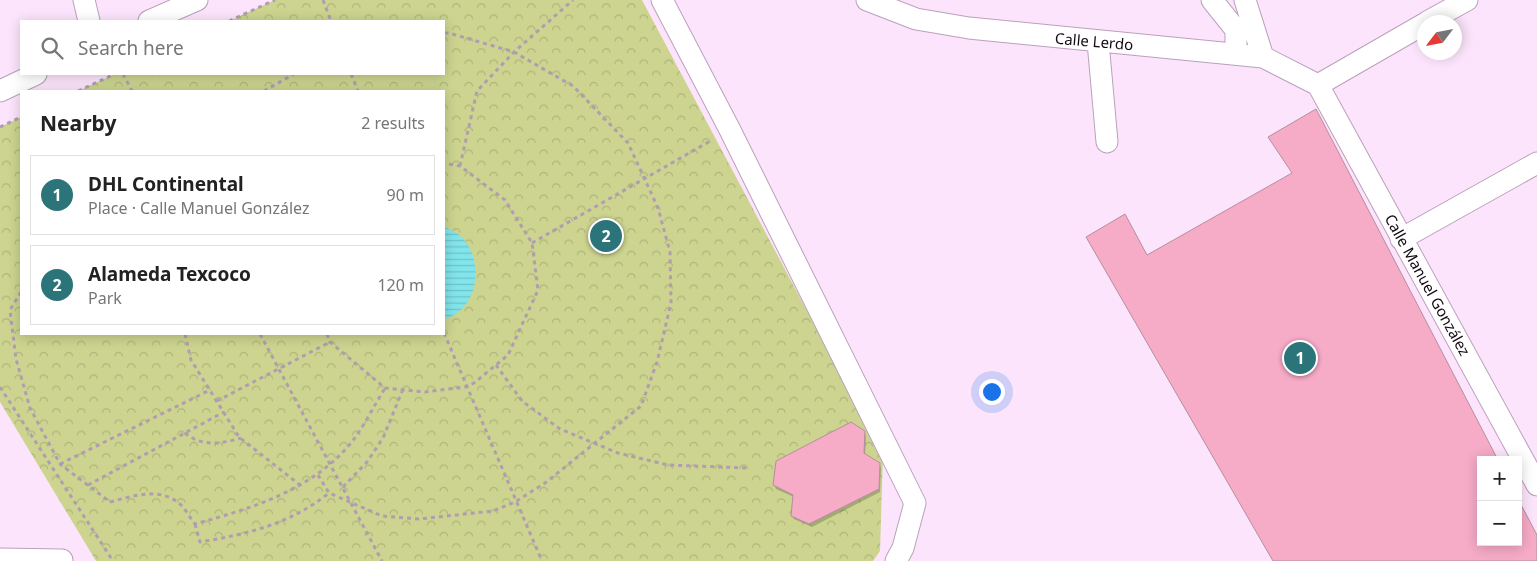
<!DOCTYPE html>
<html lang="en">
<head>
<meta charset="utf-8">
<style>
  :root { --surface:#fff; --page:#f2f2f2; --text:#222; --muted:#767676; --line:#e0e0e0; --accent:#2a747a }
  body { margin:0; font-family:"Noto Sans",sans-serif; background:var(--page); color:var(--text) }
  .controls { position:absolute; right:15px; bottom:15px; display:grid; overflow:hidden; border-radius:0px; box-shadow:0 2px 12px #0003 }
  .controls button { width:45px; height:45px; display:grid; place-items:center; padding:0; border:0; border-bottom:1px solid var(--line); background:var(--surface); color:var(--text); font:25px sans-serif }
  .compass { position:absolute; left:1417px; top:15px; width:45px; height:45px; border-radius:50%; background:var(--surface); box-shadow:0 2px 12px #0003; rotate:238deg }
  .you { position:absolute; left:991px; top:391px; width:18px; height:18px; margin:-12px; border:4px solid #fff; border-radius:50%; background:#1a73e8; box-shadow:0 0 0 8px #1a73e833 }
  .badge { display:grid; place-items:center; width:32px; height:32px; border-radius:50%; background:var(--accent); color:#fff; font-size:16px; font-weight:700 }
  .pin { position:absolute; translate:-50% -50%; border:2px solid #fff; box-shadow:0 1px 5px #0006 }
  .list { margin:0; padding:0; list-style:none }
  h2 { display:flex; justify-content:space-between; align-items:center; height:65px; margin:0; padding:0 20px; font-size:21px }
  h2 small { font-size:16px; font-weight:400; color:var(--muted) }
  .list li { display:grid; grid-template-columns:32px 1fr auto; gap:15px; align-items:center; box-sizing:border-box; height:80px; margin:0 10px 10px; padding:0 10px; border:1px solid var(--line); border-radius:0px }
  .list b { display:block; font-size:19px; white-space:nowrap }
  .list p { margin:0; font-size:16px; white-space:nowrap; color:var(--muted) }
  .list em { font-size:16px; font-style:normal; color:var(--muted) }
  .icon { flex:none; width:28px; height:28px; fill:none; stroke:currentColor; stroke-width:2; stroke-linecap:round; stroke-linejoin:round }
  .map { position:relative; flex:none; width:1537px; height:561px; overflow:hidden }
  .search { position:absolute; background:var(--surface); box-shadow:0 2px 12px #0003; left:20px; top:20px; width:425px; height:55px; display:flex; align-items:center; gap:12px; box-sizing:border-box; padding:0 18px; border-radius:0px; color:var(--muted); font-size:19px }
  .panel { position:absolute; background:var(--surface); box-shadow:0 2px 12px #0003; left:20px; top:90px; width:425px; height:245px; border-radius:0px }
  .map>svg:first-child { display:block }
  .forest { fill:url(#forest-crowns) }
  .water { fill:url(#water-rules) }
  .shadow { fill:#0003 }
  .building { fill:#f6abc7; stroke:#b58f9c }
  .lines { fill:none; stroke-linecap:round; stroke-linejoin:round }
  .minor-casing { stroke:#bba0bc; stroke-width:23 }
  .path { stroke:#b09eb0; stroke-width:3; stroke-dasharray:4 4; stroke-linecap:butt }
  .minor { stroke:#fff; stroke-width:21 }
  .labels { text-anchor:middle; stroke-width:5; stroke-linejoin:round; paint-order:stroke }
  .street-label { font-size:15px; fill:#130a13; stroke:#fff }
</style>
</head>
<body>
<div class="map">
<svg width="1537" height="561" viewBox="0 0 1537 561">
  <defs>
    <pattern id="forest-crowns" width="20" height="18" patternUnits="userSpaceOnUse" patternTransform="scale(1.25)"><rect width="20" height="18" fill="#ccd48f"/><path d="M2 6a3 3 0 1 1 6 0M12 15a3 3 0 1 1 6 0" fill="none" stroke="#aeb57a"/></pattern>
    <pattern id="water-rules" width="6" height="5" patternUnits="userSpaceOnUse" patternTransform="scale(1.25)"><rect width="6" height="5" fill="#81e5eb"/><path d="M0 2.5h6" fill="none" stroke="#6fc3c9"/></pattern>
  </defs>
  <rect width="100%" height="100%" fill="#fce5fc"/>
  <!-- forest -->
  <path class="forest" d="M275,0H642L883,454L880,551L873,561H96L0,402V127L21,117V334H444V91H78L115,74H444V21H229Z"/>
  <!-- water -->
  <path class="water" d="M444,227C486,239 486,308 444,319Z"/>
  <!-- shadow -->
  <path class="shadow" d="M864,432L866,436L865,455L881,467L880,492L812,527L794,519L792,516L794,497L776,489L774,485Z"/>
  <!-- building -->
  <path class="building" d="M1316,109L1498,460H1481V542H1518V499L1537,535V561H1273L1086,237L1125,214L1147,255L1292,173L1268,137Z
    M851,422L865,431L864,453L880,463L879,489L809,524L791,516L793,495L773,485L776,461Z"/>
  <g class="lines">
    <!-- minor casing -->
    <g class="minor-casing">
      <path id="minor" d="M84,0L89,21
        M662,0L730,130L915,503L903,548L896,561
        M867,0L916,19L969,28L1263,57L1318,85
        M1212,0L1236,30V54
        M1245,0L1263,57
        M149,21L197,0
        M1427,22L1467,0
        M1098,42L1107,142
        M1318,85L1537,485
        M1318,85L1424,24
        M0,91L36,74
        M1401,239L1537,163
        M0,559L62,560"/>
    </g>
    <!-- path -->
    <path class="path" d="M323,0L331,21
      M229,21L275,0
      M123,74L132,91
      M351,74L358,91
      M78,91L115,74
      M264,91L294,74
      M0,127L21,117
      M460,166L477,91L514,52L573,0
      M532,243L712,140
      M21,292L10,310L16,359L30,408L60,464L110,502C133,496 161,486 181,505C186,510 190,518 195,524C252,508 311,491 351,443C364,426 374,406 385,388
      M444,333L542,561
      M185,334L191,360L239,437L300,485
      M260,334L382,561
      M327,334L330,342L385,388L425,392L465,387L474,383L508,355L538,290L532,243L505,200L460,166L444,163
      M496,365L522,401L560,429L618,453L668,465L748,468
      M0,387L113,561
      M217,401L330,342
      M185,433C202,447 221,444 241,438
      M60,464L210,390
      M318,475L329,493L382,516L419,519L493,511L515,502L545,483L641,406L657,362L671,303L670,252L658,208L628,143L573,86L514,52L449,33H444
      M88,485L224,412
      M343,487L367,462L383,438L403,389
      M195,524L200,542C248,534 290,524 329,493"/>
    <!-- minor -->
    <use href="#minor" class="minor"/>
  </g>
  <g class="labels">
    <!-- street labels -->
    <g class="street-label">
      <text transform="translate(1094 42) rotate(5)" y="5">Calle Lerdo</text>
      <text transform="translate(1427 285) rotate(61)" y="5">Calle Manuel González</text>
    </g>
  </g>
</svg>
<div class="controls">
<button>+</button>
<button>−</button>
</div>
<svg class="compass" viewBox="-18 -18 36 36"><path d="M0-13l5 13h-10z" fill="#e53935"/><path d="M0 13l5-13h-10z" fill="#767676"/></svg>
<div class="you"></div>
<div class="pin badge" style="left:1300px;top:358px">1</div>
<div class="pin badge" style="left:606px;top:236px">2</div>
<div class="search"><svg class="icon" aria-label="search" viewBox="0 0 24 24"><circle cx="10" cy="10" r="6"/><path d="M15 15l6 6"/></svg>Search here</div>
<section class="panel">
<h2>Nearby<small>2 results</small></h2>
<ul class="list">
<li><span class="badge">1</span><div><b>DHL Continental</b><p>Place · Calle Manuel González</p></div><em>90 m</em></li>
<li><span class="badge">2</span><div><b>Alameda Texcoco</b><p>Park</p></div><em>120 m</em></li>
</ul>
</section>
</div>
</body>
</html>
